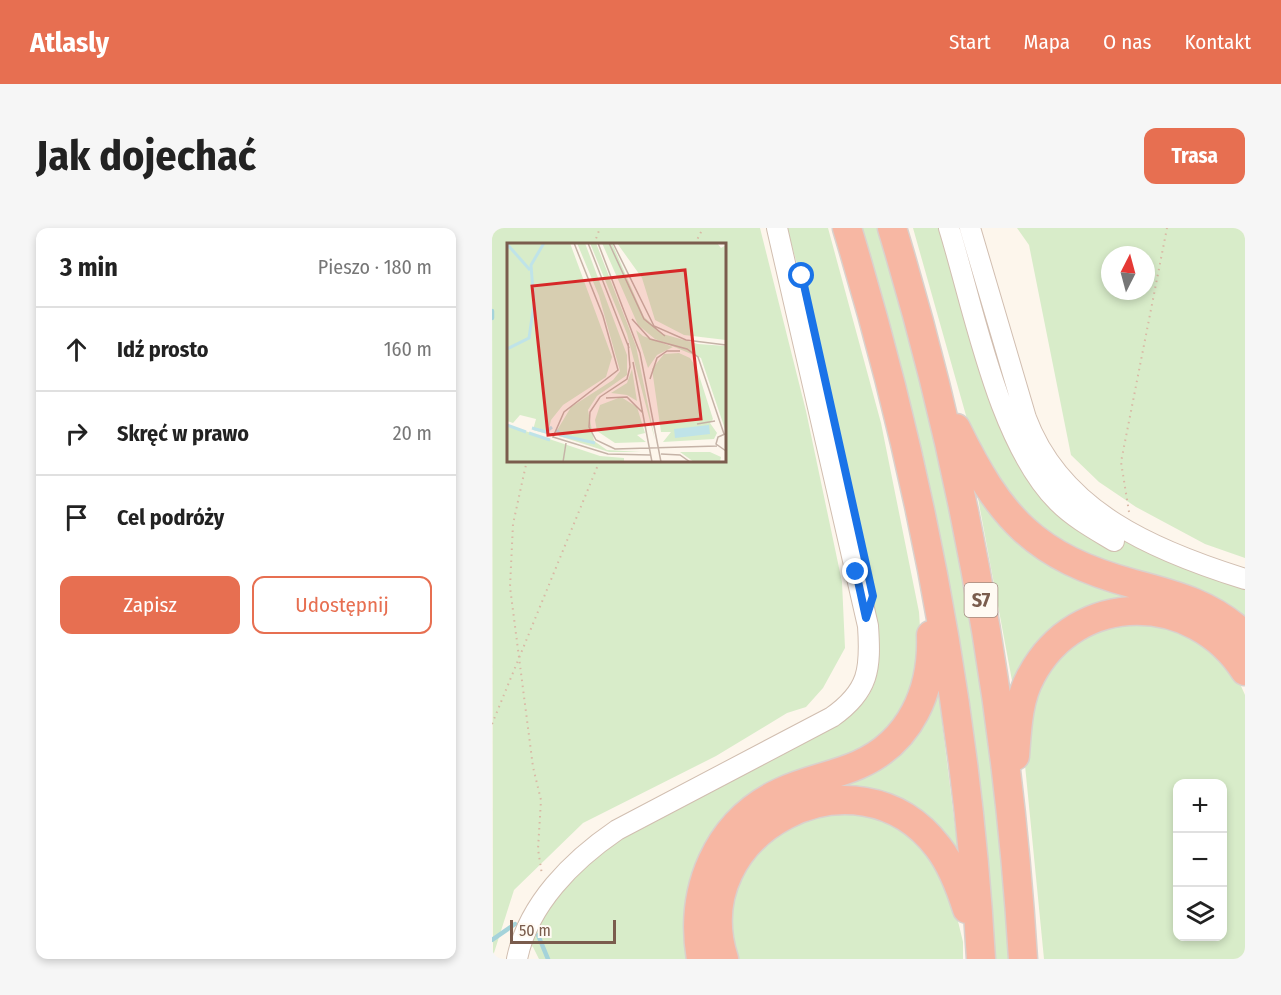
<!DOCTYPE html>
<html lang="pl">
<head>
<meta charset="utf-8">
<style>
  :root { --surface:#fff; --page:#f6f6f6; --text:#222; --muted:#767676; --line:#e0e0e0; --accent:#e76f51 }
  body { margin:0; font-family:"Fira Sans Condensed",sans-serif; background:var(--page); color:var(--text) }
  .controls { position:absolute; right:18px; bottom:18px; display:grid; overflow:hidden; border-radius:12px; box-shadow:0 3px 9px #0003 }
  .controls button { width:54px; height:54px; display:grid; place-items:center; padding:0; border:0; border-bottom:2px solid var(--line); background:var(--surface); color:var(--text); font:30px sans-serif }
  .compass { position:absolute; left:609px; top:18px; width:54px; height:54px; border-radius:50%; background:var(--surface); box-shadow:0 3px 9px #0003; rotate:6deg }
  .scale { position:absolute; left:18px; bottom:15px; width:106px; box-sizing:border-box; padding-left:6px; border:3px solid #7a5c4d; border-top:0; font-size:16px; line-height:21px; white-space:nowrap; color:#7a5c4d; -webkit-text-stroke:4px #fffaf3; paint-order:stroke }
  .stop { position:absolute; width:18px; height:18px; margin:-14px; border:4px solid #1a73e8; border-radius:50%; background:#fff }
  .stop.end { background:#1a73e8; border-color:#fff; box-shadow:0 2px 6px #0008 }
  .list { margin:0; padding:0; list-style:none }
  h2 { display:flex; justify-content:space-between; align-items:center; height:78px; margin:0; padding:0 24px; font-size:26px }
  h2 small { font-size:20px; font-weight:400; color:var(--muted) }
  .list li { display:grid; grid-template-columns:39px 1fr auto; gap:18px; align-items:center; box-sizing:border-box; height:84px; padding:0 24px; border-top:2px solid var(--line) }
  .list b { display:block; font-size:22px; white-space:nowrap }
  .list em { font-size:20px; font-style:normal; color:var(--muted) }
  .actions { display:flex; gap:12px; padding:18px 24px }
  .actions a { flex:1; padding:14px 0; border:2px solid var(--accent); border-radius:12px; text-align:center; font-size:21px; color:var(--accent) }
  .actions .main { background:var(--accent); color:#fff }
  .icon { flex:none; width:33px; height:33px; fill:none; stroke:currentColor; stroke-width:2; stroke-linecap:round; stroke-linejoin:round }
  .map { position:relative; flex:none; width:753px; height:731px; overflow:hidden; border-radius:12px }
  header { display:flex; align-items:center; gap:36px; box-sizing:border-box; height:84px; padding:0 30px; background:var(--accent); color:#fff }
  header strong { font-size:28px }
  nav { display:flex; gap:33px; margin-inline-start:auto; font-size:21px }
  .intro { display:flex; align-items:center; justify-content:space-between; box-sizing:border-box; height:144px; padding:0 36px }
  h1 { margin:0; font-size:42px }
  .button { padding:15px 27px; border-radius:12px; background:var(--accent); color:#fff; font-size:21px; font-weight:700 }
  main { display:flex; gap:36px; padding:0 36px }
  aside { flex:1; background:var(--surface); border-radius:12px; box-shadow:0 3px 9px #0003 }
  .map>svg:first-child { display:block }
  .green { fill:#d8ecc9; fill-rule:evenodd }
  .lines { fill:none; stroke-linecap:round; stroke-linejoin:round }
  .stream { stroke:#a5d3da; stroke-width:4.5 }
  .minor-casing { stroke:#d1beb0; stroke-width:22 }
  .highway-casing { stroke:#dad1cd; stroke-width:31 }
  .path { stroke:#d9b8a5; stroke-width:2; stroke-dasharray:1.5 4.5; stroke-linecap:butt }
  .minor { stroke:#fff; stroke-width:20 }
  .highway { stroke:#f7b7a3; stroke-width:28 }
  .route { stroke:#1a73e8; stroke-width:8 }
  .labels { text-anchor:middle; stroke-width:5; stroke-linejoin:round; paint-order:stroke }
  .shield { fill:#fffaf3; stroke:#a28b7f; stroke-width:1.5 }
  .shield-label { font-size:20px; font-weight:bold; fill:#7a5c4d }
  .inset-river { fill:none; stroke:#bfe3e8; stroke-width:3 }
  .inset-road { fill:none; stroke:#c5b3a7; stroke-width:1.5 }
  .view { fill:#d62828; fill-opacity:0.15; stroke:#d62828; stroke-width:3 }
  .inset-edge { fill:none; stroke:#7a5c4d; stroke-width:3 }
</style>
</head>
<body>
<header>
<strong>Atlasly</strong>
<nav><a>Start</a><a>Mapa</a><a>O nas</a><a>Kontakt</a></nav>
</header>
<div class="intro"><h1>Jak dojechać</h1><a class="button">Trasa</a></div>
<main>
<aside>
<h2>3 min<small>Pieszo · 180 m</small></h2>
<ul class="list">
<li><svg class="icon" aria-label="ahead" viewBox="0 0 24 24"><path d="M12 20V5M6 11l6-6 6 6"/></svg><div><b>Idź prosto</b></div><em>160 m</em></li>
<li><svg class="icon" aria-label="right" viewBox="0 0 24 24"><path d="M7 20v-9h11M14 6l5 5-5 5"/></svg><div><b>Skręć w prawo</b></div><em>20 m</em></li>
<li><svg class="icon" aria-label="arrive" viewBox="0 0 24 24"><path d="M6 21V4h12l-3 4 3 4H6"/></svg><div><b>Cel podróży</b></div></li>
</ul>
<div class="actions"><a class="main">Zapisz</a><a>Udostępnij</a></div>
</aside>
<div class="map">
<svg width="753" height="731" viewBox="0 0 753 731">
  <rect width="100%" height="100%" fill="#fdf6ec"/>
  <!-- green -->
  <path class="green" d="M0,0H268L314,183L350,354L353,420L331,460L314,479L295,485L224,528L91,595L22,662L1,728ZM16,16H232V232H16Z
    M295,0H336L389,195L427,384L429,415L416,478L377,520L300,549L198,731H47L41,719L37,716C53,679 76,649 106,622L348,495C384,470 390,449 384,406L318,83Z
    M363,0H389L435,164L490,444L522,731H496L492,658Z
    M421,0H469L520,183L561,257L587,282L753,355V396L573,319L521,278L485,218L475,191Z
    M525,0H753V330L713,316L644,279L607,254L579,227L537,17ZM618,27H654V63H618Z
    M485,265L654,368L640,374L521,458Z
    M645,392L704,408L745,449L753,467V731H552L532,527L542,463L582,411ZM686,556H730V708H686Z
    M445,453L468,639L462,628L333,560Z
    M376,585L427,612L458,660L471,714V731H240L235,681L257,628L319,586Z"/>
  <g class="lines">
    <!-- stream -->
    <path class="stream" d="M0,83V90
      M46,707L56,731
      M0,712L23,696"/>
    <!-- minor casing -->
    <g class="minor-casing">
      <path id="minor" d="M457,0C482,81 506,214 566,274C582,290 602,301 622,313
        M478,0L534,190C569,284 663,323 753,351
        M25,731C36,676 81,632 125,602L340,489C377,463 379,441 376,398L285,0"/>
    </g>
    <!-- highway casing -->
    <g class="highway-casing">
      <path id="highway" d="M355,0C427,237 475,484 489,731
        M400,0C472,237 516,483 531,731
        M464,200C508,290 542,329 642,356C684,367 722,377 753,408
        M523,528C525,502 526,471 539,448C585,361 702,363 753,443
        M209,731C197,663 224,594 289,564C314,552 341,548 366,537C419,514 441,462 439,407
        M232,731C191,603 365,513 446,619C460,637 468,659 475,681"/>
    </g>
    <!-- path -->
    <path class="path" d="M102,16L108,0
      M203,16L211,0
      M35,232L21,296L18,359L41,539L49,572L46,621L50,647
      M637,284L629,234L675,0
      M0,496L108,232"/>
    <!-- minor -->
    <use href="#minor" class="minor"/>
    <!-- highway -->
    <use href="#highway" class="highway"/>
  </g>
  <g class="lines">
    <!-- route -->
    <path class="route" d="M310,48L381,368L374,390L364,344"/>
  </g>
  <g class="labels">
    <!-- shield labels -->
    <rect class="shield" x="472.5" y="355" width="33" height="34" rx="4.5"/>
    <g class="shield-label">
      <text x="489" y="379">S7</text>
    </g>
  </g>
  <!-- overview -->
  <g transform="translate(15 15)">
    <rect width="219" height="219" fill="#fdf6ec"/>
    <path d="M0,0H63L105,114L99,134L56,162L44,177L41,191L26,187L29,176L13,172L6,180L0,178ZM70,0H78L120,112V132L90,153L81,167L87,198L100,207L134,209H102L52,193L49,189L64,164L106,137L113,128L92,53ZM83,0H89L129,103L148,197L120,91ZM95,0H105L137,74L156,91L191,101L219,103V189L194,115L148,96L131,82ZM110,0H210L214,5L219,2V97L177,92L148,77L135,35ZM129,87L136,93L166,104L150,112L141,125ZM172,110L183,115L190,126L206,176L203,180L210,190L207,196L156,199L164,189H154L145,126L157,111ZM125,126L130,158L120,152L104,150L120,140ZM114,154L130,164L138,190L130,192L139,199L108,200L90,188L88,177L93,162ZM0,182L93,213L117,215V219H0ZM173,209H203L214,214L213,219H187Z" fill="#d8ecc9"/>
    <path d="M202,182L203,191L168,195L167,186Z" fill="#bfe3e8"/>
    <path class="inset-river" d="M0,1L23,27M0,106L22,95L27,61L24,22L37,0M0,182L19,189M25,185L39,189L45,184M50,187L53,192L88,200M22,190L43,197"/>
    <path class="inset-road" d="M67,0L96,73L111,127L57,169L46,194L101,211L143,212M81,0L122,105M91,0L133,110L154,219M102,0L137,76L158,93M106,0L147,83L179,97L219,102M125,76L143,96L180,106L191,114L217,191M121,100L123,124L120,136L93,154L83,169L82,184L89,197L108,206L210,203M126,119L145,219M143,136L150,115L160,108H173M99,155L120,154L136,170M190,181L208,178M218,191L211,194L209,201L219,208M154,211L173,212L183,219M56,219L59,200"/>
    <path class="view" d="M178,27L194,176L41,192L25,43Z"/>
    <rect width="219" height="219" class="inset-edge"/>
  </g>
</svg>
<div class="controls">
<button>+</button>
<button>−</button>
<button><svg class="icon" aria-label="layers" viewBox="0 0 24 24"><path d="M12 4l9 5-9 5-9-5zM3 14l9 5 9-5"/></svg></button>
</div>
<svg class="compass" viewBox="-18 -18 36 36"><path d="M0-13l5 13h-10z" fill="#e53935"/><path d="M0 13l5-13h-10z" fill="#767676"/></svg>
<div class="scale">50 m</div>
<div class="stop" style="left:310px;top:48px"></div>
<div class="stop end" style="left:364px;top:344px"></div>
</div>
</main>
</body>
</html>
